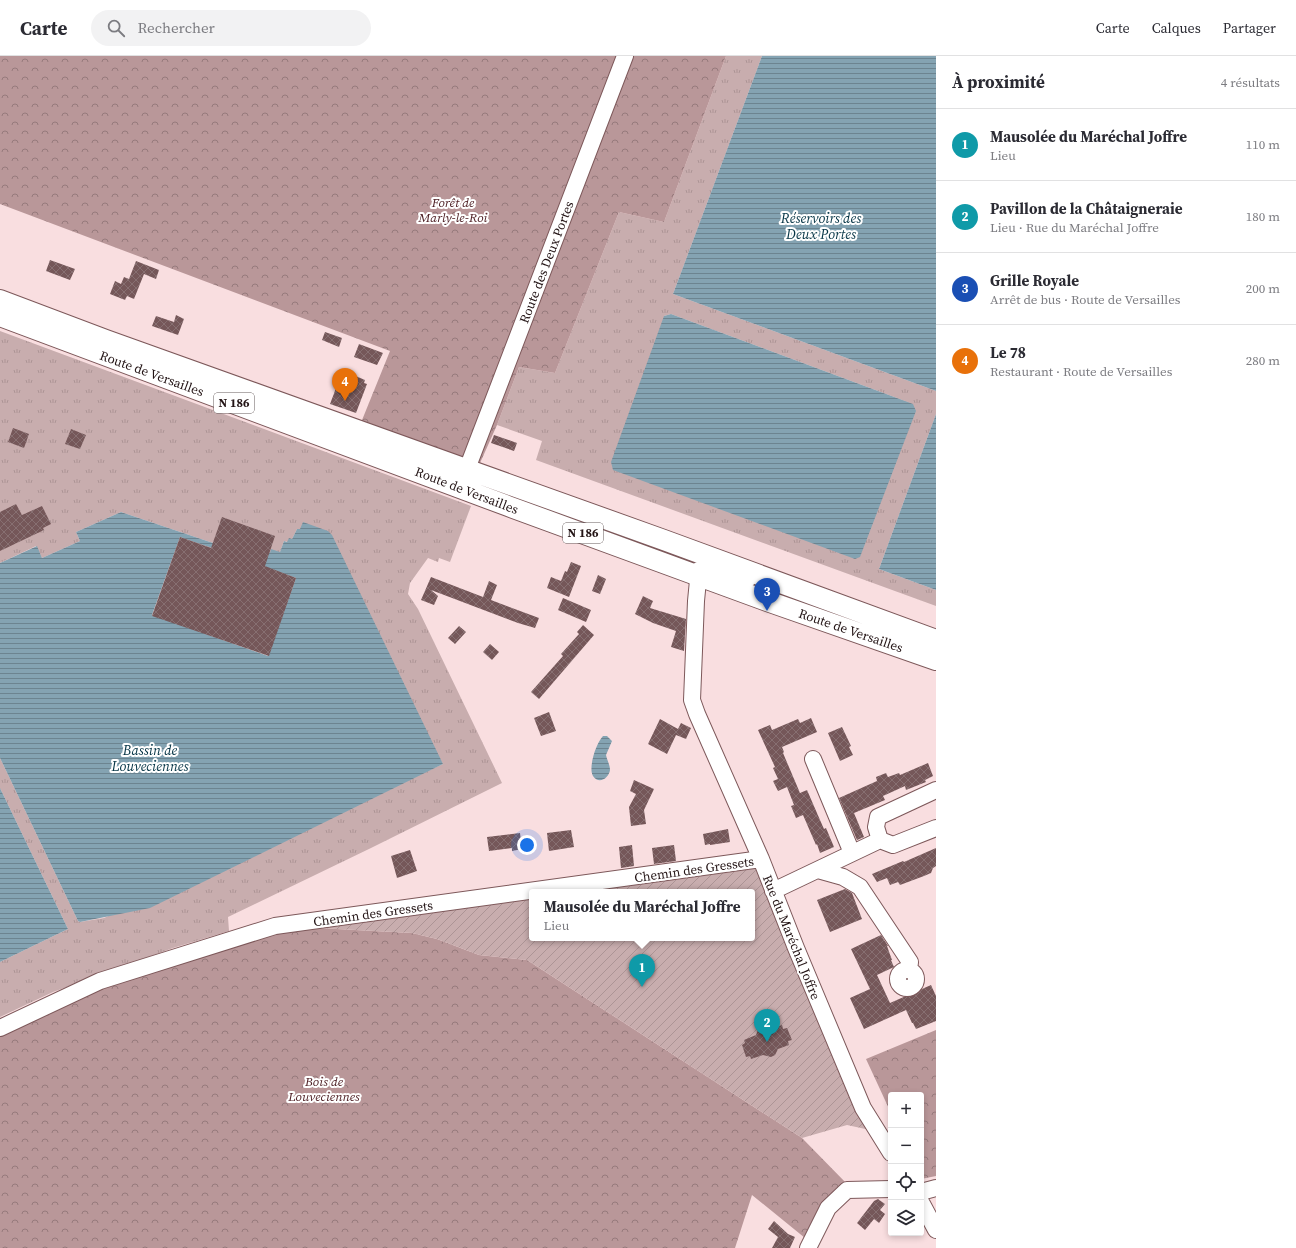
<!DOCTYPE html>
<html lang="fr">
<head>
<meta charset="utf-8">
<style>
  :root { --surface:#fff; --page:#f2f2f3; --text:#2b2b33; --muted:#7c7c81; --line:#e1e1e2; --accent:#256179 }
  body { margin:0; font-family:"Source Serif 4",serif; background:var(--page); color:var(--text) }
  .controls { position:absolute; right:12px; bottom:12px; display:grid; overflow:hidden; border-radius:4px; box-shadow:0 2px 6px #0003 }
  .controls button { width:36px; height:36px; display:grid; place-items:center; padding:0; border:0; border-bottom:1px solid var(--line); background:var(--surface); color:var(--text); font:20px sans-serif }
  .you { position:absolute; left:527px; top:789px; width:14px; height:14px; margin:-10px; border:3px solid #fff; border-radius:50%; background:#1a73e8; box-shadow:0 0 0 6px #1a73e833 }
  .badge { display:grid; place-items:center; width:26px; height:26px; border-radius:50%; background:var(--accent); color:#fff; font-size:13px; font-weight:700 }
  .pin { position:absolute; translate:-50% -33px; filter:drop-shadow(0 1px 2px #0008) }
  .pin::after { content:''; position:absolute; top:21px; width:14px; height:12px; background:inherit; clip-path:polygon(0 0,100% 0,50% 100%) }
  .popup { position:absolute; left:529px; top:833px; width:226px; height:52px; box-sizing:border-box; display:grid; place-content:center; border-radius:4px; background:var(--surface); filter:drop-shadow(0 1px 3px #0005); font-size:13px; white-space:nowrap; color:var(--muted) }
  .popup b { font-size:15px; color:var(--text) }
  .popup::after { content:''; position:absolute; left:50%; top:100%; margin-left:-8px; border:8px solid transparent; border-top-color:var(--surface) }
  .list { margin:0; padding:0; list-style:none }
  h2 { display:flex; justify-content:space-between; align-items:center; height:52px; margin:0; padding:0 16px; font-size:17px }
  h2 small { font-size:13px; font-weight:400; color:var(--muted) }
  .list li { display:grid; grid-template-columns:26px 1fr auto; gap:12px; align-items:center; box-sizing:border-box; height:72px; padding:0 16px; border-top:1px solid var(--line) }
  .list b { display:block; font-size:15px; white-space:nowrap }
  .list p { margin:0; font-size:13px; white-space:nowrap; color:var(--muted) }
  .list em { font-size:13px; font-style:normal; color:var(--muted) }
  .icon { flex:none; width:22px; height:22px; fill:none; stroke:currentColor; stroke-width:2; stroke-linecap:round; stroke-linejoin:round }
  .map { position:relative; flex:none; width:936px; height:1192px; overflow:hidden }
  header { display:flex; align-items:center; gap:24px; box-sizing:border-box; height:56px; padding:0 20px; background:var(--surface); border-bottom:1px solid var(--line) }
  header strong { font-size:19px }
  nav { display:flex; gap:22px; margin-inline-start:auto; font-size:14px }
  .search { width:280px; height:36px; background:var(--page); display:flex; align-items:center; gap:10px; box-sizing:border-box; padding:0 14px; border-radius:22px; color:var(--muted); font-size:15px }
  main { display:flex }
  aside { flex:1; background:var(--surface) }
  .map>svg:first-child { display:block }
  .grass { fill:url(#grass-tufts); fill-rule:evenodd }
  .forest { fill:url(#forest-crowns) }
  .garden { fill:url(#garden-furrows) }
  .water { fill:url(#water-rules) }
  .building { fill:url(#building-cross-hatch) }
  .lines { fill:none; stroke-linecap:round; stroke-linejoin:round }
  .minor-casing { stroke:#7d585a; stroke-width:18 }
  .major-casing { stroke:#7d585a; stroke-width:22 }
  .minor { stroke:#fff; stroke-width:16 }
  .major { stroke:#fff; stroke-width:20 }
  .labels { text-anchor:middle; stroke-width:4; stroke-linejoin:round; paint-order:stroke }
  .shield { fill:#fff; stroke:#655a5b; stroke-width:1 }
  .shield-label { font-size:12px; font-weight:bold; fill:#231415 }
  .park-label { font-size:13px; font-style:italic; fill:#4f2126; stroke:#fff }
  .street-label { font-size:13px; fill:#231415; stroke:#fff }
  .water-label { font-size:14px; font-style:italic; fill:#053445; stroke:#fff }
</style>
</head>
<body>
<header>
<strong>Carte</strong>
<div class="search"><svg class="icon" aria-label="search" viewBox="0 0 24 24"><circle cx="10" cy="10" r="6"/><path d="M15 15l6 6"/></svg>Rechercher</div>
<nav><a>Carte</a><a>Calques</a><a>Partager</a></nav>
</header>
<main>
<div class="map">
<svg width="936" height="1192" viewBox="0 0 936 1192">
  <defs>
    <pattern id="grass-tufts" width="24" height="20" patternUnits="userSpaceOnUse"><rect width="24" height="20" fill="#c8adae"/><path d="M3 7l-1-3M5 7V3M7 7l1-3M15 17l-1-3M17 17v-4M19 17l1-3" fill="none" stroke="#ac9495"/></pattern>
    <pattern id="forest-crowns" width="20" height="18" patternUnits="userSpaceOnUse"><rect width="20" height="18" fill="#b99799"/><path d="M2 6a3 3 0 1 1 6 0M12 15a3 3 0 1 1 6 0" fill="none" stroke="#967a7c"/></pattern>
    <pattern id="garden-furrows" width="10" height="10" patternUnits="userSpaceOnUse"><rect width="10" height="10" fill="#c8adae"/><path d="M-1 1l2-2M0 10L10 0M9 11l2-2" fill="none" stroke="#ac9495"/></pattern>
    <pattern id="water-rules" width="6" height="5" patternUnits="userSpaceOnUse"><rect width="6" height="5" fill="#84a3b2"/><path d="M0 2.5h6" fill="none" stroke="#6c8490"/></pattern>
    <pattern id="building-cross-hatch" width="8" height="8" patternUnits="userSpaceOnUse"><rect width="8" height="8" fill="#755759"/><path d="M0 0l8 8M0 8l8-8" fill="none" stroke="#876f71"/></pattern>
  </defs>
  <rect width="100%" height="100%" fill="#f9dee0"/>
  <!-- grass -->
  <path class="grass" d="M726,0H762L673,238L936,335V358L879,513L936,534V550L536,404L542,385L497,369L519,311L555,317L619,156L664,166ZM671,258L913,348L664,260Z
    M0,275L471,450L450,506L439,502L438,506L428,502L410,527L408,538L418,553L502,727L371,792L228,861L229,875L173,892L53,936L0,961V906L68,873L0,732V702L78,865L80,866L104,862L443,708L300,474L297,473L292,483L288,486L284,485L280,496L270,497L249,505L296,522L269,600L152,560L180,481L213,487L121,456L76,476L80,485L42,502L36,490L0,507Z"/>
  <!-- forest -->
  <path class="forest" d="M0,0H726L664,166L619,156L555,317L519,311L497,369L476,416L358,374L390,295L0,148Z
    M318,872L412,877L437,883L479,899L527,904L802,1082L848,1129L805,1182L752,1139L735,1192H0V979L103,932L276,876Z
    M936,974V1120L921,1123V1039H891V1057L866,1003Z"/>
  <!-- garden -->
  <path class="garden" d="M759,812L870,1074L847,1069L802,1082L527,904L479,899L437,883L412,877L318,872L532,843V882H752V836H583Z"/>
  <!-- water -->
  <path class="water" d="M762,0H936V335L673,238Z
    M671,258L913,348L916,355L860,501L855,503L613,414L611,406L664,260Z
    M936,358V534L879,513Z
    M121,456L213,487L227,497L180,481L152,559L268,600L296,522L249,505L265,495L270,497L271,493L280,496L284,485L287,486L289,482L292,483L297,473H300L303,466L328,475L332,479L443,708L150,852L80,866L78,865L0,702V507L37,490L42,502L80,485L76,476Z
    M603,680H607L612,685L606,699C607,704 610,709 610,714C609,722 599,729 593,720C588,712 596,687 603,680Z
    M0,732L68,873L0,906Z"/>
  <!-- building -->
  <path class="building" d="M50,204L75,213L70,224L46,215Z
    M136,205L159,214L156,223L144,218L134,243L127,240L125,244L110,238L115,225L121,228L124,221L129,223Z
    M176,259L184,263L178,279L152,270L156,260L174,266Z
    M325,276L342,282L339,291L322,284Z
    M359,288L383,297L377,309L354,301Z
    M346,316L365,324L364,327L367,328L356,357L330,348L341,319L344,320Z
    M13,372L29,378L24,392L8,386Z
    M71,373L86,379L80,393L65,388Z
    M494,379L517,387L514,395L491,387Z
    M16,448L22,459L42,450L51,468L43,472L44,474L0,495V456Z
    M222,461L275,480L265,510L296,522L269,600L152,560L180,481L211,492Z
    M571,506L581,510L569,541L547,532L551,521L561,525L565,515L567,516Z
    M598,519L606,523L600,538L592,535Z
    M431,521L483,541L489,525L497,529L491,544L539,562L535,572L518,567L431,534L438,540L434,549L421,544Z
    M643,540L653,545L650,552L686,563L684,595L671,591L676,575L653,567L635,558Z
    M563,542L591,554L586,566L558,554Z
    M583,569L594,579L539,643L531,636L563,600L561,598L579,578L577,576Z
    M459,570L466,576L455,588L448,582Z
    M490,588L499,596L492,604L483,596Z
    M549,656L556,675L541,680L534,662Z
    M811,662L817,676L782,691L784,696L783,697L800,737L807,734L820,764L824,773L826,772L834,791L820,797L817,788L816,789L803,759L796,762L791,750L794,749L787,731L778,735L773,725L778,723L773,712L775,711L758,674L770,669L772,674L798,663L800,667Z
    M660,663L678,673L681,667L691,672L686,683L676,679L667,698L648,688Z
    M842,671L851,690L849,691L853,699L840,705L828,677Z
    M928,707L933,720L925,724L926,726L906,734L905,730L883,740L885,744L854,757L864,781L857,784L839,742L877,725L876,721L886,717L888,721L899,717L900,719Z
    M634,724L654,733L644,754L646,768L631,770L629,751L636,738L630,735Z
    M728,773L730,786L710,789V788L705,789L703,778Z
    M571,774L574,791L549,795L547,777Z
    M520,777L522,793L512,795V792L489,795L487,781Z
    M632,789L634,810L621,812L619,791Z
    M674,789L676,805L654,808L652,792Z
    M936,792V810L933,812L931,817L924,820L900,829L898,826L890,829L887,822L877,826L872,818L903,805L904,806Z
    M410,794L417,815L397,822L391,800Z
    M845,833L852,837L862,863L830,876L817,844Z
    M881,879L888,890H887L892,904H891L894,911L877,919L890,947L931,929L936,940V965L916,973L913,967H912L906,954L864,973L850,942L870,933L851,893Z
    M782,969L783,973L787,972L792,984L788,985L789,989L778,993L775,999L771,1001L763,999L751,1003L750,1000L746,1001L742,989L745,987L744,984L756,979L758,974L762,971L769,975Z
    M878,1143L885,1148L880,1154L885,1158L879,1167L874,1163L865,1174L857,1167L874,1145Z
    M774,1165L788,1178L795,1181L790,1192H772L778,1181L768,1173Z"/>
  <g class="lines">
    <!-- minor casing -->
    <g class="minor-casing">
      <path id="minor" d="M467,413L625,0
        M748,523L704,512L699,514L696,545L692,644L697,658L761,803L796,892L863,1052L891,1097
        M813,703L852,797
        M880,784L876,771L878,761L936,734
        M818,814L843,821L860,831L910,906L909,914
        M773,835L880,784L893,789L936,772
        M898 923a9 9 0 1 1 18 0a9 9 0 1 1-18 0Z
        M0,972L100,925L275,870L761,803
        M921,1136L936,1132
        M921,1146L936,1174
        M808,1192L828,1152L847,1134L891,1133"/>
    </g>
    <!-- major casing -->
    <g class="major-casing">
      <path id="major" d="M0,244L106,284L664,484L936,584
        M0,260L508,450L767,545L936,604"/>
    </g>
    <!-- minor -->
    <use href="#minor" class="minor"/>
    <!-- major -->
    <use href="#major" class="major"/>
  </g>
  <g class="labels">
    <!-- shield labels -->
    <g class="shield">
      <rect x="214" y="337" width="40" height="20" rx="3"/>
      <rect x="563" y="467" width="40" height="20" rx="3"/>
    </g>
    <g class="shield-label">
      <text x="234" y="351">N 186</text>
      <text x="583" y="481">N 186</text>
    </g>
    <!-- park labels -->
    <g class="park-label">
      <text x="453" y="151">Forêt de<tspan x="453" dy="15">Marly-le-Roi</tspan></text>
      <text x="324" y="1030">Bois de<tspan x="324" dy="15">Louveciennes</tspan></text>
    </g>
    <!-- street labels -->
    <g class="street-label">
      <text transform="translate(546 206) rotate(-69)" y="5">Route des Deux Portes</text>
      <text transform="translate(152 317) rotate(20)" y="5">Route de Versailles</text>
      <text transform="translate(467 434) rotate(21)" y="5">Route de Versailles</text>
      <text transform="translate(851 574) rotate(19)" y="5">Route de Versailles</text>
      <text transform="translate(694 813) rotate(-8)" y="5">Chemin des Gressets</text>
      <text transform="translate(373 857) rotate(-8)" y="5">Chemin des Gressets</text>
      <text transform="translate(792 881) rotate(68)" y="5">Rue du Maréchal Joffre</text>
    </g>
    <!-- water labels -->
    <g class="water-label">
      <text x="821" y="167">Réservoirs des<tspan x="821" dy="16">Deux Portes</tspan></text>
      <text x="150" y="699">Bassin de<tspan x="150" dy="16">Louveciennes</tspan></text>
    </g>
  </g>
</svg>
<div class="controls">
<button>+</button>
<button>−</button>
<button><svg class="icon" aria-label="locate" viewBox="0 0 24 24"><circle cx="12" cy="12" r="6"/><path d="M12 2v4M12 18v4M2 12h4M18 12h4"/></svg></button>
<button><svg class="icon" aria-label="layers" viewBox="0 0 24 24"><path d="M12 4l9 5-9 5-9-5zM3 14l9 5 9-5"/></svg></button>
</div>
<div class="you"></div>
<div class="pin badge" style="left:642px;top:931px;background:#0f9aa8">1</div>
<div class="popup"><b>Mausolée du Maréchal Joffre</b>Lieu</div>
<div class="pin badge" style="left:767px;top:986px;background:#0f9aa8">2</div>
<div class="pin badge" style="left:767px;top:555px;background:#1a4fb4">3</div>
<div class="pin badge" style="left:345px;top:345px;background:#e8710a">4</div>
</div>
<aside>
<h2>À proximité<small>4 résultats</small></h2>
<ul class="list">
<li><span class="badge" style="background:#0f9aa8">1</span><div><b>Mausolée du Maréchal Joffre</b><p>Lieu</p></div><em>110 m</em></li>
<li><span class="badge" style="background:#0f9aa8">2</span><div><b>Pavillon de la Châtaigneraie</b><p>Lieu · Rue du Maréchal Joffre</p></div><em>180 m</em></li>
<li><span class="badge" style="background:#1a4fb4">3</span><div><b>Grille Royale</b><p>Arrêt de bus · Route de Versailles</p></div><em>200 m</em></li>
<li><span class="badge" style="background:#e8710a">4</span><div><b>Le 78</b><p>Restaurant · Route de Versailles</p></div><em>280 m</em></li>
</ul>
</aside>
</main>
</body>
</html>
